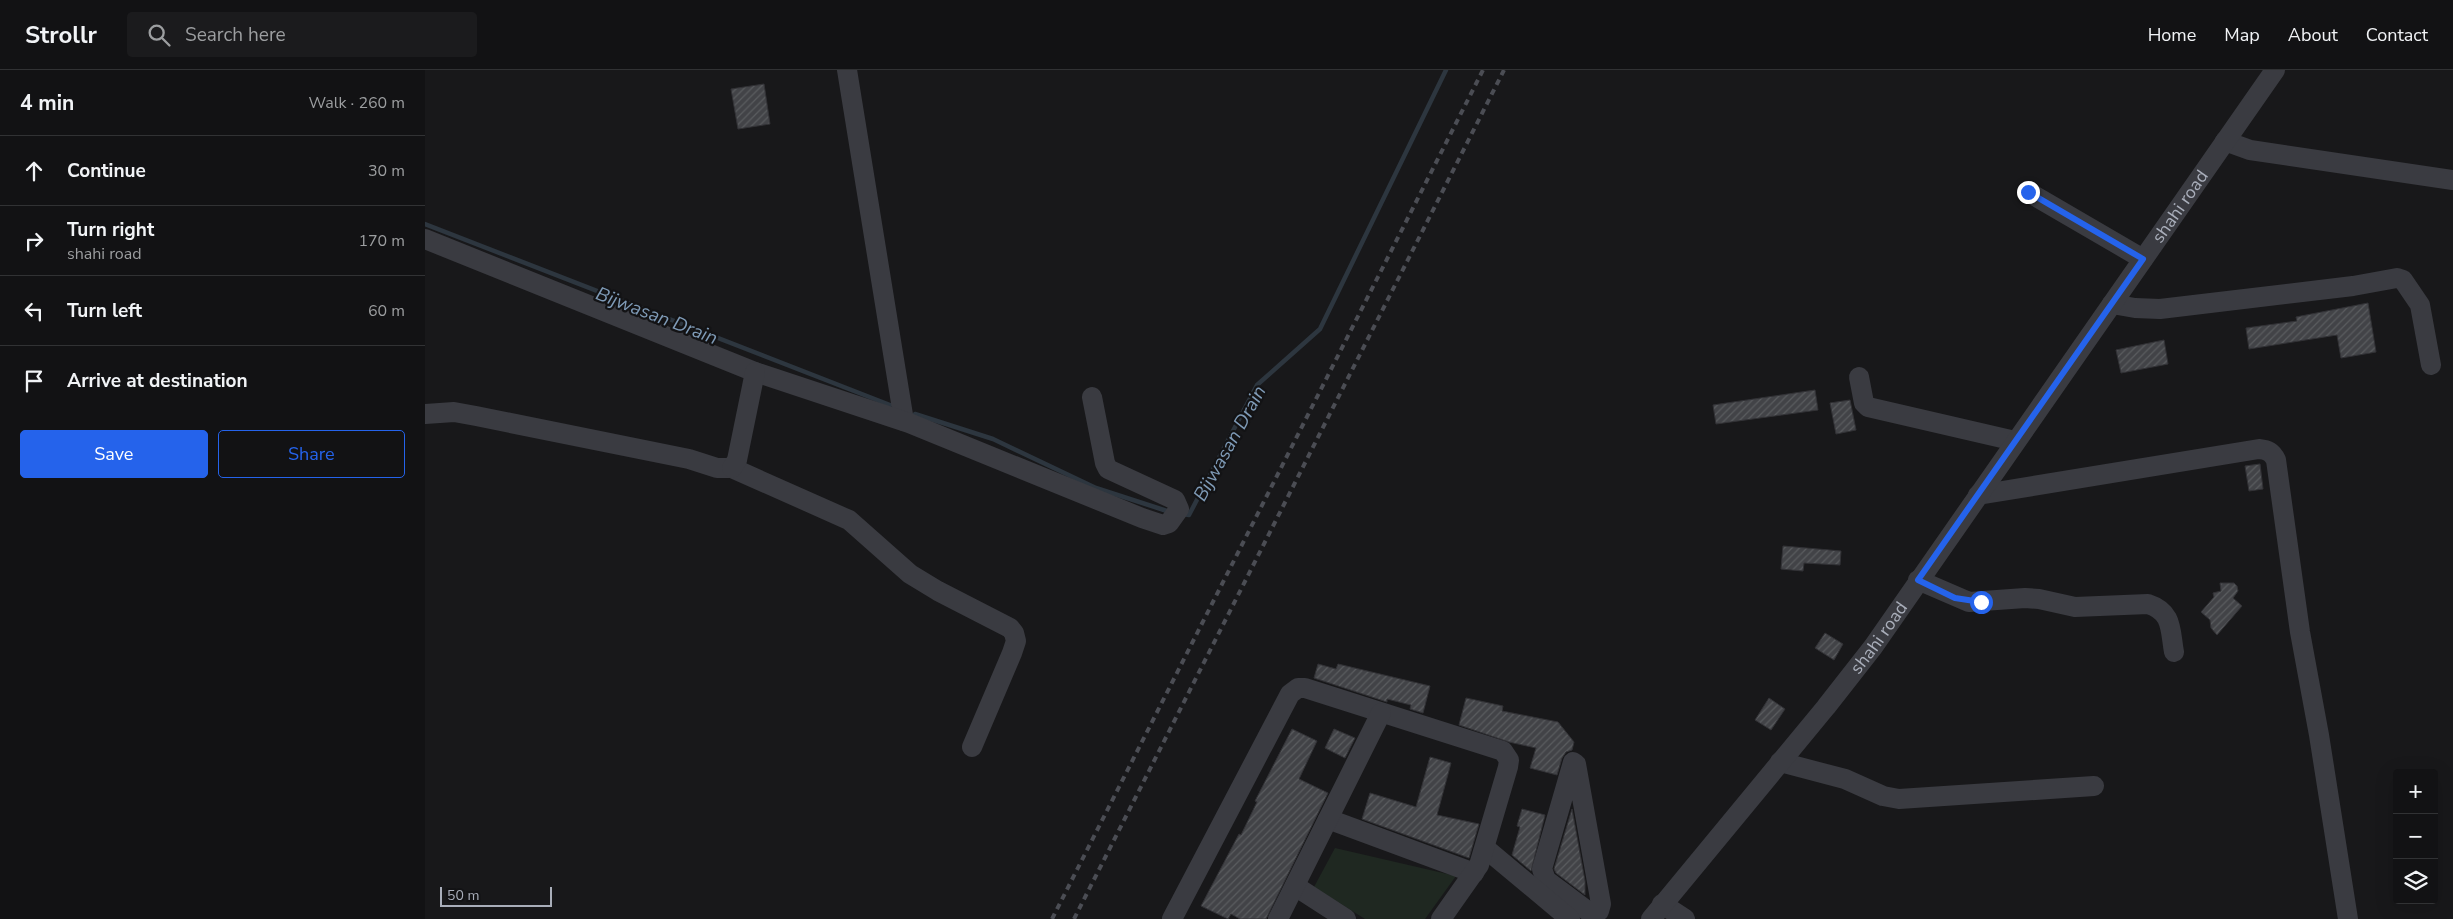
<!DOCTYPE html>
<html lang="en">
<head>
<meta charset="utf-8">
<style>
  :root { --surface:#121214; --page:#1b1b1d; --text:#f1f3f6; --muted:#9c9ea0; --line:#313234; --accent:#2563eb }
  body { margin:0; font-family:"Nunito Sans",sans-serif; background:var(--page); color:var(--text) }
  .controls { position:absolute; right:15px; bottom:15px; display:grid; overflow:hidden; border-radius:5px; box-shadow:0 5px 20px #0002 }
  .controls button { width:45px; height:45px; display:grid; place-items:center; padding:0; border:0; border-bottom:1px solid var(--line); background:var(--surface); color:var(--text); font:25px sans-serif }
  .scale { position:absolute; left:15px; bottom:12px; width:112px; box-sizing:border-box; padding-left:5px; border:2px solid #a9aeba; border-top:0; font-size:14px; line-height:18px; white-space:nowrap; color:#a9aeba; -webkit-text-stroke:4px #131315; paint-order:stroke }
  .stop { position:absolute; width:15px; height:15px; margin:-11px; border:4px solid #2563eb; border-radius:50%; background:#fff }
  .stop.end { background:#2563eb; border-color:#fff; box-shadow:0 1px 5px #0008 }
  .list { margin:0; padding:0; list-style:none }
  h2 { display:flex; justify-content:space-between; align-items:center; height:65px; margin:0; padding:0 20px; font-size:21px }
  h2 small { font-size:16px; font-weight:400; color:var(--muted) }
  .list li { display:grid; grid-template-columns:32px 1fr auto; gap:15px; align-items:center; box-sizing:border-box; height:70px; padding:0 20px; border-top:1px solid var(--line) }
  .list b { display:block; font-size:19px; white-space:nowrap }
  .list p { margin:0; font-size:16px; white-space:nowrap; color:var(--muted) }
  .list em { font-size:16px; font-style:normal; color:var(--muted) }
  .actions { display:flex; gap:10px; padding:15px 20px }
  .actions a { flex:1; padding:11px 0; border:1px solid var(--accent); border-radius:5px; text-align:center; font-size:18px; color:var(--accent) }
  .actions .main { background:var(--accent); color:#fff }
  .icon { flex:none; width:28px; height:28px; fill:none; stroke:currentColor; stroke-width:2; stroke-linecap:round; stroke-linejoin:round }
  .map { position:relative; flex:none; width:2028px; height:849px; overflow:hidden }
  header { display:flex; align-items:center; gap:30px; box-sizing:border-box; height:70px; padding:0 25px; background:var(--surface); border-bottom:1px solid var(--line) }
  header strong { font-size:24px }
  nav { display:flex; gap:28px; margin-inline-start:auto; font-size:18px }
  .search { width:350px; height:45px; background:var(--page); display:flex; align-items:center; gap:12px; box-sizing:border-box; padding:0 18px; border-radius:5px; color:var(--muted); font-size:19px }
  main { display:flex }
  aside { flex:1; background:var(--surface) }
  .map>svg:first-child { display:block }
  .park { fill:#1f2821 }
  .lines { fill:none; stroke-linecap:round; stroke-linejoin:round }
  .stream { stroke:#2d363f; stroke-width:4.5 }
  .building { fill:url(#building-hatch); stroke:#323236 }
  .minor { stroke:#3a3b41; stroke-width:20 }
  .rail { stroke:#4b4d54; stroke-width:4; stroke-dasharray:6 5; stroke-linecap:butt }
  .route { stroke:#2563eb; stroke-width:6 }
  .labels { text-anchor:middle; stroke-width:4.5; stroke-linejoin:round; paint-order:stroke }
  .street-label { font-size:18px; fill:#a9aeba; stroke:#131315 }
  .water-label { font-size:19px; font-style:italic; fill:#7f9bb7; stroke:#131315 }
</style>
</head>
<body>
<header>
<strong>Strollr</strong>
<div class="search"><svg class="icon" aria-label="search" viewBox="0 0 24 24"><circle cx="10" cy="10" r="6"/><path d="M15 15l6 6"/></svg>Search here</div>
<nav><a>Home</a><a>Map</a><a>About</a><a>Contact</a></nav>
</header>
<main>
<aside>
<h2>4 min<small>Walk · 260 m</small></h2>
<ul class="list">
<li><svg class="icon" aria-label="ahead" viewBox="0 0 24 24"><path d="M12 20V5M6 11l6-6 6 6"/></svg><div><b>Continue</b></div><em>30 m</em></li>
<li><svg class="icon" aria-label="right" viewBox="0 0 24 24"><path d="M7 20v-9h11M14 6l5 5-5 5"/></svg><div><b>Turn right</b><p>shahi road</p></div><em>170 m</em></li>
<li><svg class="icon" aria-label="left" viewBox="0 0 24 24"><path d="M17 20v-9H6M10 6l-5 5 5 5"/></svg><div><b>Turn left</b></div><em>60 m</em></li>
<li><svg class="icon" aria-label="arrive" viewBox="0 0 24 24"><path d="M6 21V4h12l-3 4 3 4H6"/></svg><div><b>Arrive at destination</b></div></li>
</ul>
<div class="actions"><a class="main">Save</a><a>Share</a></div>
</aside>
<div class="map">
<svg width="2028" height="849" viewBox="0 0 2028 849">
  <defs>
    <pattern id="building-hatch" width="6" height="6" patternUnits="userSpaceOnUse" patternTransform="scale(1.25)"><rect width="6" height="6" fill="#424347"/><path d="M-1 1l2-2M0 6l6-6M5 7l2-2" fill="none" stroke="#5a5c5f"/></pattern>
  </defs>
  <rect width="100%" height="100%" fill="#18181a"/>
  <!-- park -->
  <path class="park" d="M910,778L1031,806L1000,849H940L889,817Z"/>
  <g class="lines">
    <!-- stream -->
    <path class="stream" d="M0,154L465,335
      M490,344L568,369L671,418L745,442
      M757,444L764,445L832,315L895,259L1021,0"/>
  </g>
  <!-- building -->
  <path class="building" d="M339,14L345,54L313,59L306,19Z
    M1943,233L1951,282L1916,288L1912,265L1824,279L1821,258L1872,251L1871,247Z
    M1739,270L1743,294L1696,303L1691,280Z
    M1390,320L1393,340L1291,354L1288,335Z
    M1425,330L1431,360L1411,364L1405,333Z
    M1835,394L1838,419L1824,421L1820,396Z
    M1358,476L1416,481L1415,495L1379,493L1378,501L1356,499Z
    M1795,513H1809L1812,516L1813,521L1808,528L1817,536L1792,565L1786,558L1785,550L1776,542L1789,527L1788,523L1796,521Z
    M1400,563L1418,574L1409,590L1390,578Z
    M893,594L911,599L913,594L1005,616L998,643L985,639L986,635L962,629V632L889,608Z
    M1041,628L1078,636L1077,641L1133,652L1149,672L1147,680L1141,682L1137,688L1132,705L1105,698L1111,678L1084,672L1034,655Z
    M1344,628L1360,639L1346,660L1330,650Z
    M867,659L892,671L874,709L903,723L841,849H815L806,844L803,849L776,836L814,764L816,765L832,732L830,731Z
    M909,659L930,668L920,688L900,678Z
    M1005,687L1026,693L1012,745L1054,754L1044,788L937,749L945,723L991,737Z
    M1097,739L1120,745L1106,801L1087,785L1095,757L1092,756Z
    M1147,739L1160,811V825L1131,803L1129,799Z"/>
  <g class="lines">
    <!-- minor -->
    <g class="minor">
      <path d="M422,0L479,351"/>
      <path d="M1800,71L1825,80L2028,110"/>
      <path d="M1603,122L1718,189"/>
      <path d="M0,169L330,302L484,353L717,448L738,455L744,453L754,439L750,430L683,399L680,393L667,327"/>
      <path d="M1687,234L1710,238L1735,239L1928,216L1972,208L1978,210L1995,235L2006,295"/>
      <path d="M1434,307L1439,333L1443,337L1590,371"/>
      <path d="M0,344L29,342L51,346L264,389L292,398H307L424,450L485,504L513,521L585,558L589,563L591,571L587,583L547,677"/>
      <path d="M307,398L312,390L330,302"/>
      <path d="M1553,425L1834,379C1843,380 1847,382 1851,390L1875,562L1894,665L1923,849"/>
      <path d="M1493,510L1544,532L1600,528L1614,529L1650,537L1723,534C1748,542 1745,560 1749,582"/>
      <path d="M1148,692L1151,694L1176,834L1174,841L1168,845L1121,810L1117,799Z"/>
      <path d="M1355,692L1420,709L1458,726L1474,729L1669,716"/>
      <path d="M903,749L1049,803"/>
      <path d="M1060,778L1145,849"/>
      <path d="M870,816L921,849"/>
      <path d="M1237,834L1260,849"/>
      <path d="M747,849L865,624L873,618H880L1078,681L1084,690L1083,697L1054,795L1016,849"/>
      <path d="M853,849L956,643"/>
      <path id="s1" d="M1226,849L1401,637L1448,577L1850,0"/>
    </g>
    <!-- rail -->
    <path class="rail" d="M627,849L1058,0
      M649,849L1079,0"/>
  </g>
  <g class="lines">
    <!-- route -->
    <path class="route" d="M1556,532L1530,528L1493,510L1718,189L1603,122"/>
  </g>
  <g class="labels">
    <!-- street labels -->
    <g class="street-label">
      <text dy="6" stroke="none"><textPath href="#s1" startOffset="888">shahi road</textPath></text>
      <text dy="6" stroke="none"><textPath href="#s1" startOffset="362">shahi road</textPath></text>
    </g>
    <!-- water labels -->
    <g class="water-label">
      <text transform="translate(232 245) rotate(21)" y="7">Bijwasan Drain</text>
      <text transform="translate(804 373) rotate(-61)" y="7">Bijwasan Drain</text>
    </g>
  </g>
</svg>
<div class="controls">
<button>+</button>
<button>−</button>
<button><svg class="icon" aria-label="layers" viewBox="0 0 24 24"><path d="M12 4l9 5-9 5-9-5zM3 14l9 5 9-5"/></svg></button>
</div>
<div class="scale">50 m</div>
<div class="stop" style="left:1556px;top:532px"></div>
<div class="stop end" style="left:1603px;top:122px"></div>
</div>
</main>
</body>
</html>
